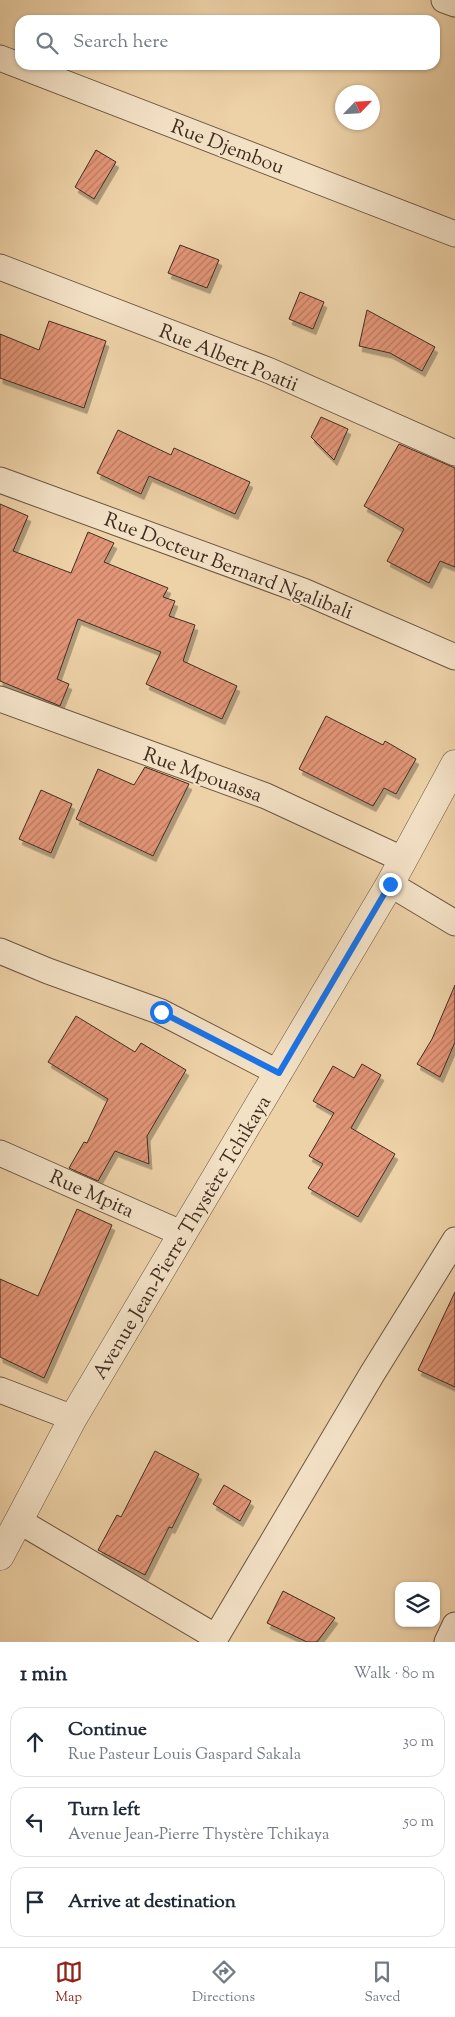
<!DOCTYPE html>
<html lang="en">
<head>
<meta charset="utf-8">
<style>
  :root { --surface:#fff; --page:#f2f2f3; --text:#1f2937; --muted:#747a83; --line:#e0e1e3; --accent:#8f2418 }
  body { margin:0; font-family:"Sorts Mill Goudy",serif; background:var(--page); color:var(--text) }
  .controls { position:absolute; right:15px; bottom:15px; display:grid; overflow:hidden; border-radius:10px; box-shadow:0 1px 4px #0004 }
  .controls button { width:45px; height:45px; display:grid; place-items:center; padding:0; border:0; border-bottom:1px solid var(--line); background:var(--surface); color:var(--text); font:25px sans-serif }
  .compass { position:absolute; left:335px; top:85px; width:45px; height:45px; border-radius:50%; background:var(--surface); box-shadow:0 1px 4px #0004; rotate:65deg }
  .stop { position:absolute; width:15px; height:15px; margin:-11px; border:4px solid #1a73e8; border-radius:50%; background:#fff }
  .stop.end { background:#1a73e8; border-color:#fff; box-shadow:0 1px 5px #0008 }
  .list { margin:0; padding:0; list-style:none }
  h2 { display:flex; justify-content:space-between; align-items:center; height:65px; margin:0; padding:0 20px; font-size:21px }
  h2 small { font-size:16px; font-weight:400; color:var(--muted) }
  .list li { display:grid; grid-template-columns:32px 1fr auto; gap:15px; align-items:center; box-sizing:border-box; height:70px; margin:0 10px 10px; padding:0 10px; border:1px solid var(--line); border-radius:15px }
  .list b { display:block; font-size:19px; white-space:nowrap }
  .list p { margin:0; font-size:16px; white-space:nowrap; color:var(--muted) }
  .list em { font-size:16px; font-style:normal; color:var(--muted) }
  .icon { flex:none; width:28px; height:28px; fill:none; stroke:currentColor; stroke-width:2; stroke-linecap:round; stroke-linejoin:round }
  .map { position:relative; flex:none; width:455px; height:1642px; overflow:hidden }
  .search { position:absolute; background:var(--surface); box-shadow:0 1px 4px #0004; left:15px; right:15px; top:15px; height:55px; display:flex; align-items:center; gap:12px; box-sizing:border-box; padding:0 18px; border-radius:15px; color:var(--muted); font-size:19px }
  .sheet { height:305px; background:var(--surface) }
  nav { display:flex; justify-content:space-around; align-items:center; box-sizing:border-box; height:70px; border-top:1px solid var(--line); background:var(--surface); font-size:14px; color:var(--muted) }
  nav a { display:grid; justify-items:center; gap:2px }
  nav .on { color:var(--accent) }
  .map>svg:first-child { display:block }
  .building { fill:url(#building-hatch); stroke:#402d21; filter:url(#shadow) }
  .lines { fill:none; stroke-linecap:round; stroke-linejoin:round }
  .minor-casing { stroke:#6b5642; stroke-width:27 }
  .tertiary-casing { stroke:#6b5642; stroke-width:29 }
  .minor { stroke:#f3e1c6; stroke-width:25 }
  .tertiary { stroke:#f3e1c6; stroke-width:28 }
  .route { stroke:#1a73e8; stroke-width:6 }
  .labels { text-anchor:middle; stroke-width:4; stroke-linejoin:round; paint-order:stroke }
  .street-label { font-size:20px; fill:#402d21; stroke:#f3e1c6 }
</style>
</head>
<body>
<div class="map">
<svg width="455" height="1642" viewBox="0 0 455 1642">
  <defs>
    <pattern id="building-hatch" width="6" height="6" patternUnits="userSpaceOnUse" patternTransform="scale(1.25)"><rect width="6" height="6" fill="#e39577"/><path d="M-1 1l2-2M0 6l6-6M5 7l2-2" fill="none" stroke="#b97a61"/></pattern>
    <filter id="shadow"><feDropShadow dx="3" dy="5.5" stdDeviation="0" flood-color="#0004"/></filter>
  </defs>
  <rect width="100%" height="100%" fill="#edd1a7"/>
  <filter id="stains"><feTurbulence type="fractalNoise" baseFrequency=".004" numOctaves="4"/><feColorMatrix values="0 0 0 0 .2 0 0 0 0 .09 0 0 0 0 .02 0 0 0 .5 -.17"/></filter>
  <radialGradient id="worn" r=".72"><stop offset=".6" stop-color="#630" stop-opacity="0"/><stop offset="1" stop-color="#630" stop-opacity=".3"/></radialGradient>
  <!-- building -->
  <path class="building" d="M96,150L116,162L94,199L75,187Z
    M180,245L219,260L207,288L168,273Z
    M300,292L324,302L313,329L289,319Z
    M367,310L435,347L422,371L390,353L359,346Z
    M49,321L106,341L84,408L0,378V334L39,350Z
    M321,417L348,429L334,460L311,437Z
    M118,430L171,455L174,448L250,482L235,514L149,476L141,494L97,473Z
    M399,444L455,468V567L440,561L429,583L387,561L404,529L364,506Z
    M0,504L28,516L13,551L71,573L88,532L114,543L104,562L168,588L163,597L175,601L169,616L195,625L183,661L237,686L222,719L146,684L161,652L78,619L57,679L69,684L60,706L0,681Z
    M326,716L383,745L385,741L416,759L396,794L384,788L373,806L299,769Z
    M145,767L189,784L153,856L76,819L98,769L134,785Z
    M41,790L72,804L51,853L19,839Z
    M455,985V1042L440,1077L417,1064L432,1039Z
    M76,1016L135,1052L141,1043L186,1070L147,1136L149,1164L115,1151L98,1181L69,1168L84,1142L87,1143L108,1099L48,1062Z
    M362,1064L381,1075L351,1128L395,1154L358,1217L308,1188L323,1164L309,1156L334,1113L313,1101L333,1066L354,1078Z
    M77,1209L112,1225L44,1378L0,1357V1279L38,1296Z
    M455,1292V1387L418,1370Z
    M155,1451L199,1474L172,1528L169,1527L145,1575L98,1550L117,1515L121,1517Z
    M224,1485L251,1501L240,1521L213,1504Z
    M283,1591L335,1618L317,1642H307L267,1623Z"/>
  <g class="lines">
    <!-- minor casing -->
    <g class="minor-casing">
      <path id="minor" d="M444,0L455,4
        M0,58L455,234
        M0,267L270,371L455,453
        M0,480L303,591L455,657
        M0,699L266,796L402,859
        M390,884L455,923
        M0,951L48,971L161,1012L279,1073
        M0,1153L183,1234
        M0,1390L73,1418
        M19,1521L216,1637
        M213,1642L372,1374L455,1240
        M447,1642L455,1625"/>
    </g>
    <!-- tertiary casing -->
    <g class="tertiary-casing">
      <path id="tertiary" d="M0,1556L73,1418L390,884L455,764"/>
    </g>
    <!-- minor -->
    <use href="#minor" class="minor"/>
    <!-- tertiary -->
    <use href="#tertiary" class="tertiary"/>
  </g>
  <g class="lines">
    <!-- route -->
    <path class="route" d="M161,1012L279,1073L390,884"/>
  </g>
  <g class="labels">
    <!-- street labels -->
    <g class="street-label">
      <text transform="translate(228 146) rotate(21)" y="7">Rue Djembou</text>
      <text transform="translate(229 357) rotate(22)" y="7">Rue Albert Poatii</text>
      <text transform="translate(229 565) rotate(21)" y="7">Rue Docteur Bernard Ngalibali</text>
      <text transform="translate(203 774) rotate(20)" y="7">Rue Mpouassa</text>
      <text transform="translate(92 1193) rotate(24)" y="7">Rue Mpita</text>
      <text transform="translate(181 1237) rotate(-59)" y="7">Avenue Jean-Pierre Thystère Tchikaya</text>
    </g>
  </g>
  <rect width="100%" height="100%" filter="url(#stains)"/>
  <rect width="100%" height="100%" fill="url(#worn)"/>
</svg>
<div class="controls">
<button><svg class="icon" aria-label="layers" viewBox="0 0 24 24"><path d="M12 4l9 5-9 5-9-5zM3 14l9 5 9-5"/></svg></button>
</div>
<svg class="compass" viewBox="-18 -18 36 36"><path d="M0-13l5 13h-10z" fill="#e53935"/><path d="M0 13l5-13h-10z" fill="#747a83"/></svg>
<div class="stop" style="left:161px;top:1012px"></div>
<div class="stop end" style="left:390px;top:884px"></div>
<div class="search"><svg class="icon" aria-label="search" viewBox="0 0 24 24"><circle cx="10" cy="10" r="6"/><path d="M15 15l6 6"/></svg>Search here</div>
</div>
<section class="sheet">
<h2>1 min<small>Walk · 80 m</small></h2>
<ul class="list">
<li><svg class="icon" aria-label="ahead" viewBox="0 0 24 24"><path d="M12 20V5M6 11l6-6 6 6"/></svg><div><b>Continue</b><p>Rue Pasteur Louis Gaspard Sakala</p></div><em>30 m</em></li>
<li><svg class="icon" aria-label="left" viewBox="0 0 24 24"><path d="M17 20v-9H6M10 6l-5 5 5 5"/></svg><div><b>Turn left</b><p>Avenue Jean-Pierre Thystère Tchikaya</p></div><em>50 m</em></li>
<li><svg class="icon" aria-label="arrive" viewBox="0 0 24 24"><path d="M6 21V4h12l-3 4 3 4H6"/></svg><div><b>Arrive at destination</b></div></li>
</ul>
</section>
<nav>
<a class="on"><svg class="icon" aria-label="map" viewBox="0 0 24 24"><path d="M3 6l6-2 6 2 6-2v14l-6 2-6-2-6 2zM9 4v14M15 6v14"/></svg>Map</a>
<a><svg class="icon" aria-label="directions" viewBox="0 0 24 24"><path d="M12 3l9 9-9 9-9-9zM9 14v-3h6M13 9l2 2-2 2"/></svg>Directions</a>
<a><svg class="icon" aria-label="saved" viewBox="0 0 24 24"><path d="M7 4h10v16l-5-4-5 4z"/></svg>Saved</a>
</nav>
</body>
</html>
